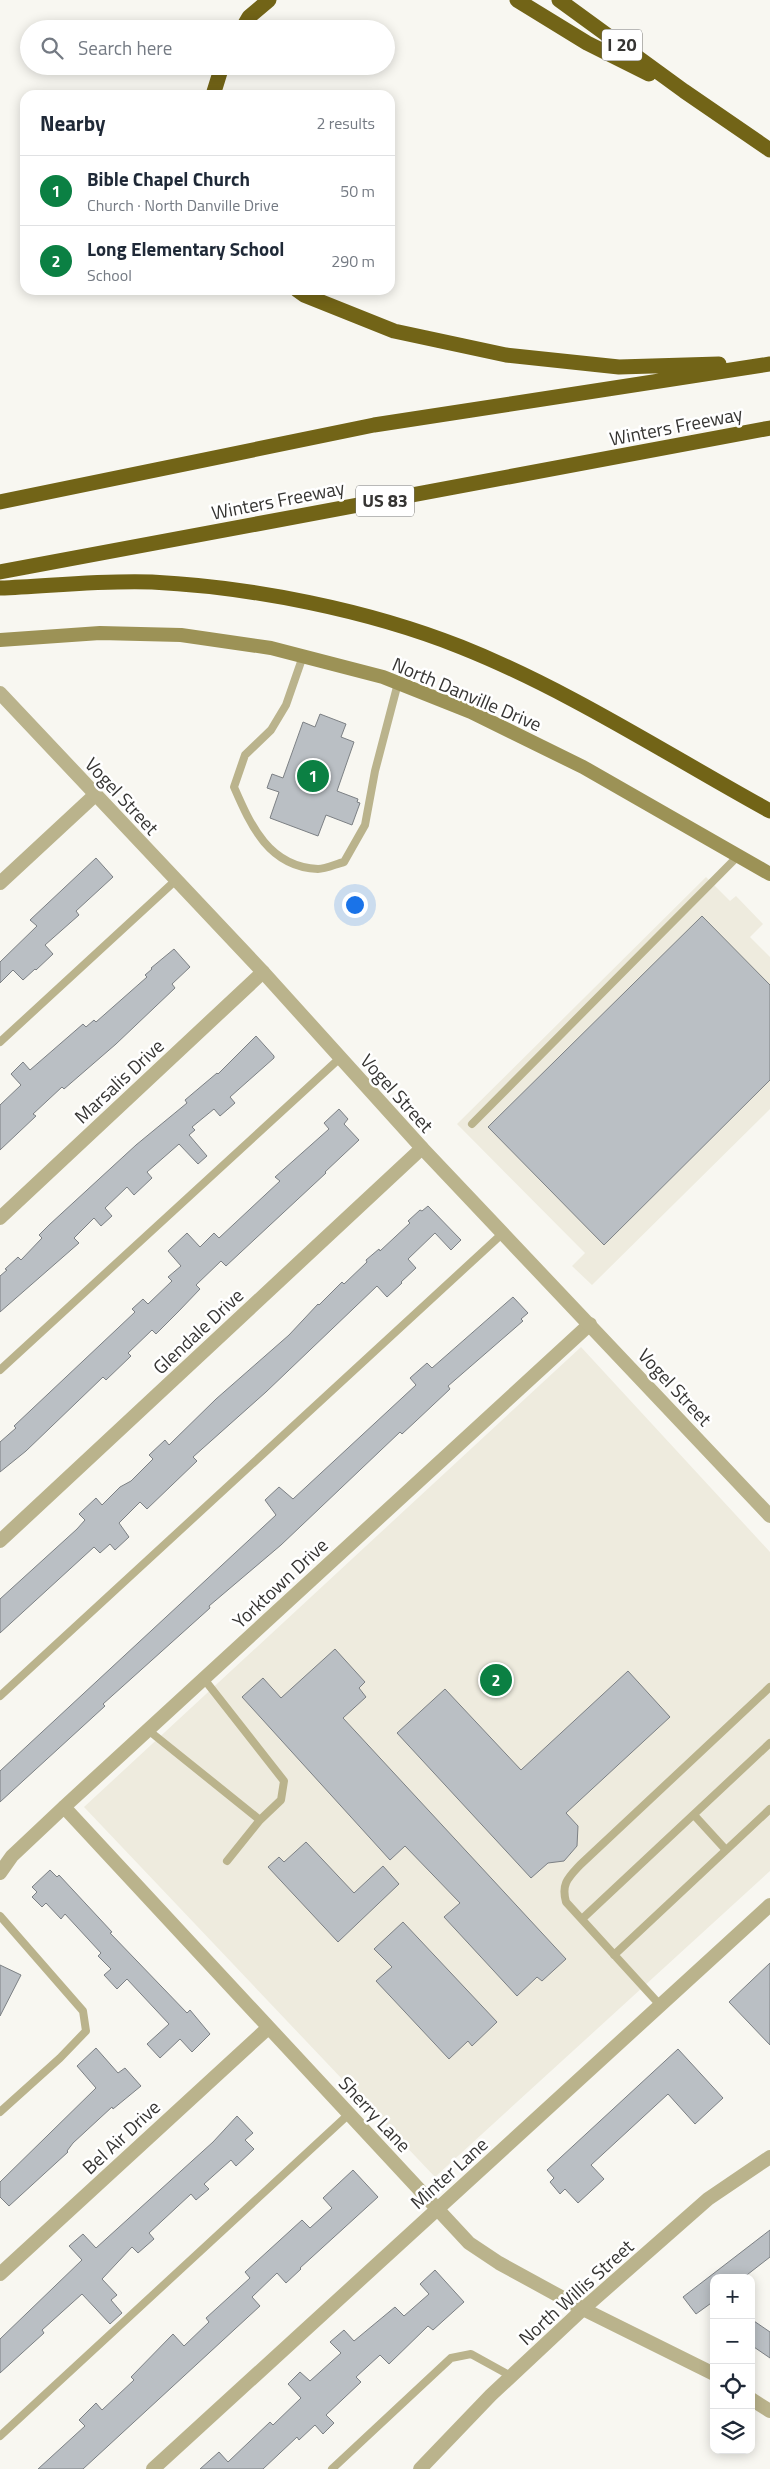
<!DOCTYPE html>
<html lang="en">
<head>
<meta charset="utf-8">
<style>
  :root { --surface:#fff; --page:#f2f2f3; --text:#1f2937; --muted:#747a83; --line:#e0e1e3; --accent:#0b8043 }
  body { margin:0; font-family:"Titillium Web",sans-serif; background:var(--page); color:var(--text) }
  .controls { position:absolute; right:15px; bottom:15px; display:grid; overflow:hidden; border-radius:10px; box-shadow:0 2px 12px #0003 }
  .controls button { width:45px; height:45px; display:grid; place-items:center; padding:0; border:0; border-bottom:1px solid var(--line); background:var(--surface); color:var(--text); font:25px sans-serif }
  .you { position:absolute; left:354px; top:904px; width:18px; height:18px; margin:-12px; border:4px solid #fff; border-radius:50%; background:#1a73e8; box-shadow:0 0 0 8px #1a73e833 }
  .badge { display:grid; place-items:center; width:32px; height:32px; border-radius:50%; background:var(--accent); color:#fff; font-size:16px; font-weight:700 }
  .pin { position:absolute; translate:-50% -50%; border:2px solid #fff; box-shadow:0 1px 5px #0006 }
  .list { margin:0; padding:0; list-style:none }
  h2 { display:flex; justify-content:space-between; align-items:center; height:65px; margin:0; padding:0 20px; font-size:21px }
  h2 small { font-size:16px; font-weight:400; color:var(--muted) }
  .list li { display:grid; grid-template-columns:32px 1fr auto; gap:15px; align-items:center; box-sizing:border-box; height:70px; padding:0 20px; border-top:1px solid var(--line) }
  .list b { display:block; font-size:19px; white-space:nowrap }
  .list p { margin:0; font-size:16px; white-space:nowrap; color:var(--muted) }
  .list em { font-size:16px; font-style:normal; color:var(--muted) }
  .icon { flex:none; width:28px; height:28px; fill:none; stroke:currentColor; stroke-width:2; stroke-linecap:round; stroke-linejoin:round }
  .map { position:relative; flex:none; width:770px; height:2469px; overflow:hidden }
  .search { position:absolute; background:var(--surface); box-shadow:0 2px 12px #0003; left:20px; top:20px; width:375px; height:55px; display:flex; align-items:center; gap:12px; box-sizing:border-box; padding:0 18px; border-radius:28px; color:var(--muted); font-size:19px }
  .panel { position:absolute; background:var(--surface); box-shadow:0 2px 12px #0003; left:20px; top:90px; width:375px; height:205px; border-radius:15px }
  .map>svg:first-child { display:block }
  .built { fill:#eeebde }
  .building { fill:#babfc4; stroke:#7c8084 }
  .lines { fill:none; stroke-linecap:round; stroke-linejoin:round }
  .service { stroke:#bab38c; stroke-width:8 }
  .minor { stroke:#bab38c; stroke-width:14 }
  .tertiary { stroke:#bab38c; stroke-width:14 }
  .secondary { stroke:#9c9256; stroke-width:14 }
  .motorway { stroke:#726417; stroke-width:15 }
  .labels { text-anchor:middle; stroke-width:5; stroke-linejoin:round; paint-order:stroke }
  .shield { fill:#fff; stroke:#727270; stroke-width:1 }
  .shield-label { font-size:18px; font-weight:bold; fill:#363533 }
  .street-label { font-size:19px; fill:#363533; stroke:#fff }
</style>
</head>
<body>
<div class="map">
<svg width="770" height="2469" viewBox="0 0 770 2469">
  <rect width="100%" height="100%" fill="#f8f7f1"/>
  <!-- built -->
  <path class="built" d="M706,877L730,901L736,896L763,924L750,937L770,957V1109L592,1285L572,1266L585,1253L457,1124Z
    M581,1347L770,1552V1871L435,2177L84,1807Z"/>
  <!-- building -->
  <path class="building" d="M320,714L346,724L341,737L354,742L337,791L358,799L357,802L360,803L352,825L326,815L318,836L270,818L279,792L267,788L272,774L283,778L303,722L315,727Z
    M96,858L113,877L76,911L79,915L45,945L53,954L36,970L35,969L23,980L13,970L0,983V962L37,926L30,920Z
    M702,916L770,985V1080L604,1245L488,1127Z
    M174,949L190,967L172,984L175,988L116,1044L64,1089L62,1087L33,1114L36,1116L0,1150V1105L21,1085L11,1074L23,1062L30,1070L83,1024L86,1027L94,1020L96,1022L147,977L145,975L152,969L151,968Z
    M256,1036L274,1056V1058L230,1097L235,1103L220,1116L214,1109L192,1127L195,1130L189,1135L207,1156L198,1164L179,1144L147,1172L152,1178L134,1195L127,1187L105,1208L112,1216L101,1226L94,1218L74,1238L79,1243L0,1312V1276L7,1270L5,1269L18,1257L21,1260L42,1238L39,1235L49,1225L136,1145L187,1103L185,1100L217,1073L218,1074Z
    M339,1109L348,1119L344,1124L359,1140L325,1172L326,1173L226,1266L221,1261L196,1285L200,1289L178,1312L156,1334L152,1330L128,1353L131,1356L106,1380L103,1377L26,1451L0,1472V1442L16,1428L14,1426L135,1312L132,1309L143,1299L148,1304L172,1281L168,1277L181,1266L168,1251L187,1233L200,1247L214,1233L219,1238L280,1181L275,1177L329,1129L324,1123Z
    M428,1206L461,1240L451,1250L435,1233L408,1259L416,1268L401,1282L402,1283L387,1297L377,1286L266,1392L193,1457L197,1461L147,1509L140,1502L119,1523L129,1537L115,1550L110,1544L100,1553L94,1547L0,1633V1599L77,1529L85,1520L79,1514L96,1498L102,1505L120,1487L131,1481L153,1459L149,1455L165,1440L169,1445L216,1399L289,1335L318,1304L319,1305L342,1282L344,1284L367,1262L366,1260L379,1249L380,1251L410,1223L408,1221L420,1210L422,1211Z
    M513,1297L528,1313L521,1319L523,1321L448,1386L450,1389L416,1421L402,1434L400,1432L281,1545L209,1606L210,1608L103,1704L105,1706L0,1802V1771L276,1515L265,1500L279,1487L293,1499L416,1385L410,1378L427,1363L432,1368Z
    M335,1649L365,1682L359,1688L366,1697L343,1718L566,1959L542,1981L537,1977L517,1996L444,1917L460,1903L405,1846L390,1860L242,1697L263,1678L281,1698Z
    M628,1671L670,1717L566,1813L578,1826L577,1846L564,1861L548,1863L531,1878L397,1733L445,1689L521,1770Z
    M306,1842L354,1893L383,1866L399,1884L338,1942L268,1867L279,1857L284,1862Z
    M50,1870L57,1877L59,1875L112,1932L110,1933L187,2013L190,2010L210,2034L192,2052L180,2039L160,2058L147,2044L169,2024L127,1979L117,1989L104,1975L111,1969L98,1956L101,1953L65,1914L61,1919L46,1903L42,1907L32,1897L37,1892L32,1887Z
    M403,1922L497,2022L472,2046L468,2041L449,2059L376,1981L392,1967L374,1949Z
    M770,1963V2045L729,2002Z
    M0,1965L21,1975L0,2016Z
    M96,2048L118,2073L125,2068L141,2086L113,2109L112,2107L73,2143L67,2151L68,2152L9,2206L0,2197V2182L96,2088L77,2066Z
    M678,2049L723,2098L695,2124L668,2094L591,2165L604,2179L578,2203L565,2189L560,2194L550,2182L554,2178L547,2170Z
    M237,2116L253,2133L245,2140L254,2149L236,2166L231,2160L204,2184L209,2189L196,2200L191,2194L149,2233L154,2239L138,2253L132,2247L102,2279L117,2295L111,2300L122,2313L110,2324L82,2294L42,2330L44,2333L0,2373V2339L82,2260L69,2246L83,2234L96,2248L213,2142Z
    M353,2170L378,2197L300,2268L301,2269L286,2283L277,2273L252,2297L260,2306L83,2469H38L85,2426L79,2420L96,2403L102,2410L134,2380L131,2377L173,2334L184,2346L209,2322L206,2318L250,2278L245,2272L302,2220L310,2228L332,2208L323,2198Z
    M770,2230V2257L743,2278H714V2301L696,2314L683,2297Z
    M435,2270L464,2302L433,2330L428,2326L389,2364L380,2355L356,2377L361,2382L326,2415L334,2423L323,2434L315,2425L299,2440L297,2437L263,2469H200L219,2452L228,2462L270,2422L273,2425L301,2398L288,2384L300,2372L310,2381L341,2353L330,2342L344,2330L354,2341L395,2307L404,2316L429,2294L420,2284Z
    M751,2319L770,2332V2358L751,2345Z"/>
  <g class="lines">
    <!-- service -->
    <path class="service" d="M303,656L286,705L271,730L245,755L234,787C251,826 269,867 318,869C326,869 336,864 344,862L365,825L375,771L398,683
      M0,1042L176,880
      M472,1124L738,856
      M0,1370L340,1058
      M0,1696L503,1233
      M148,1730L260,1820L281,1800L284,1781L204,1679
      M694,1815L726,1850
      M227,1861L260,1820
      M0,1916L83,2011L86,2031L60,2058L0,2112
      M582,1919L770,1743
      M614,1955L770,1809
      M660,2005L566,1902C561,1884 568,1878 580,1865L770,1687
      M0,2436L349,2114
      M332,2469L451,2358L471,2354L511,2376"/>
    <!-- minor -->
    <path class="minor" d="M0,883L95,795
      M0,1218L263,972
      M0,1541L422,1148
      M64,1807L469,2243L499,2263L583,2309L714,2374
      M0,1873L12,1856L64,1807L590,1324
      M0,2274L268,2028
      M751,2399L770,2411
      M153,2469L770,1905"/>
    <!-- tertiary -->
    <path class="tertiary" d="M0,693L263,972L422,1148L770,1516
      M420,2469L491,2395L583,2309L708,2199L770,2157"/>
    <!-- secondary -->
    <path class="secondary" d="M0,640L100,633L181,635L271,648L383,677L471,712L583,767L770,874"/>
    <!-- motorway -->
    <path class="motorway" d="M517,0L587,43L649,74
      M559,0L684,91L770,150
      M242,29L249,17L269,0
      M213,95L222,66
      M297,290L304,295L394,331L506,355L619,367L719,364
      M0,502L374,425L770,364
      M0,572L770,428
      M0,588C50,586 102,580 152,582C252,587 368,610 461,647C569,690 668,755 770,811"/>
  </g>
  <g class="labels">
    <!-- shield labels -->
    <g class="shield">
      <rect x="602" y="29.5" width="40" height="31" rx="4"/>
      <rect x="356" y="485.5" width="58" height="31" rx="4"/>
    </g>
    <g class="shield-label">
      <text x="622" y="51">I 20</text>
      <text x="385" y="507">US 83</text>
    </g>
    <!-- street labels -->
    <g class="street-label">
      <text transform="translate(676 426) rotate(-11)" y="7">Winters Freeway</text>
      <text transform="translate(278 500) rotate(-11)" y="7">Winters Freeway</text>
      <text transform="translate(467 694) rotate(23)" y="7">North Danville Drive</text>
      <text transform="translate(122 796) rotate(47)" y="7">Vogel Street</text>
      <text transform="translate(119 1081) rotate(-43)" y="7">Marsalis Drive</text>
      <text transform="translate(397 1093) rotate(48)" y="7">Vogel Street</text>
      <text transform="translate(198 1331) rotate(-43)" y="7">Glendale Drive</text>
      <text transform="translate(675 1387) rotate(47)" y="7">Vogel Street</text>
      <text transform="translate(280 1583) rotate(-43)" y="7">Yorktown Drive</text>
      <text transform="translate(375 2114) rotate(47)" y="7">Sherry Lane</text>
      <text transform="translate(121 2137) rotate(-43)" y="7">Bel Air Drive</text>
      <text transform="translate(449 2173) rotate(-42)" y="7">Minter Lane</text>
      <text transform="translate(576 2292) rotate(-42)" y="7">North Willis Street</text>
    </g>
  </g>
</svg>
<div class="controls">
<button>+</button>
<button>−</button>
<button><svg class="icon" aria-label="locate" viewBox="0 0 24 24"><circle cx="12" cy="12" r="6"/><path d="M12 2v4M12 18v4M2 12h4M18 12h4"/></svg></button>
<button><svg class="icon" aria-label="layers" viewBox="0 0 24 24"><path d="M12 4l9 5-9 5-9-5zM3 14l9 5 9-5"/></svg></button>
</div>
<div class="you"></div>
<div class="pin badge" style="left:313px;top:776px">1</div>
<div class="pin badge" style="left:496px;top:1680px">2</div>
<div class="search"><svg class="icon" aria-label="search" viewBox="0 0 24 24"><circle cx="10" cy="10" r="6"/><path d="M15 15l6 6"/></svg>Search here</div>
<section class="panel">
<h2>Nearby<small>2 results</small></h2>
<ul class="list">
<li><span class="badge">1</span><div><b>Bible Chapel Church</b><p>Church · North Danville Drive</p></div><em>50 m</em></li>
<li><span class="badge">2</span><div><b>Long Elementary School</b><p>School</p></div><em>290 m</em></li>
</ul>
</section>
</div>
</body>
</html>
